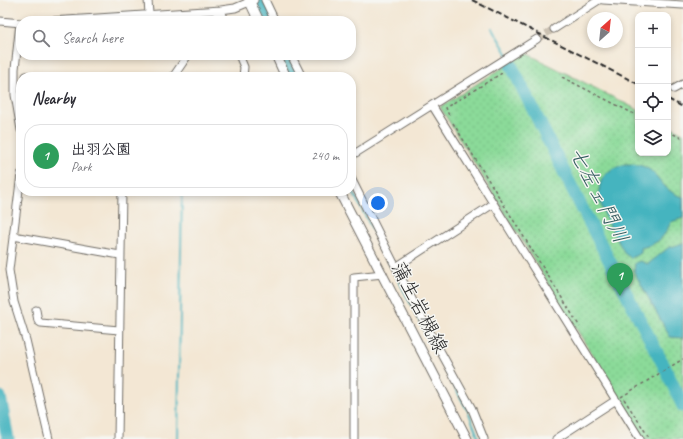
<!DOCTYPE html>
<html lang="en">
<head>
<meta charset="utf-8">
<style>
  :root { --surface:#fff; --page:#f7f7f7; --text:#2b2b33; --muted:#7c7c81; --line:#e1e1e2; --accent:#1a73e8 }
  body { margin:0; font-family:Caveat,"Klee One",sans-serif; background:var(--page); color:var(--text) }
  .controls { position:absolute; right:12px; top:12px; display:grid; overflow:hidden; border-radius:8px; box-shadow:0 2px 6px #0003 }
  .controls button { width:36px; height:36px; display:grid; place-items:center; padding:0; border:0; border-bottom:1px solid var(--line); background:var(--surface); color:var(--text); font:20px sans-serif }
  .compass { position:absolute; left:587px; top:12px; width:36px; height:36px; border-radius:50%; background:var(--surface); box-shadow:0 2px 6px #0003; rotate:27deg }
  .you { position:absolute; left:378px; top:203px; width:14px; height:14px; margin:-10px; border:3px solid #fff; border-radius:50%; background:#1a73e8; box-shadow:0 0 0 6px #1a73e833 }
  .badge { display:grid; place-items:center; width:26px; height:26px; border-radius:50%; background:var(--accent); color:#fff; font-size:13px; font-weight:700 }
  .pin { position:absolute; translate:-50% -33px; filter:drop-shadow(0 1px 2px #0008) }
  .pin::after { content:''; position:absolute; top:21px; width:14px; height:12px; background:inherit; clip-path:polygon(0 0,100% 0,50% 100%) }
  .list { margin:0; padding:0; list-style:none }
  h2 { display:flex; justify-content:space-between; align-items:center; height:52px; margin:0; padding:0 16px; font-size:17px }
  h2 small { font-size:13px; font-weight:400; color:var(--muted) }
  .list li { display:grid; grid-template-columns:26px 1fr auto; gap:12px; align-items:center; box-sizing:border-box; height:64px; margin:0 8px 8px; padding:0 8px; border:1px solid var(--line); border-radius:16px }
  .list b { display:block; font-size:15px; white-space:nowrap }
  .list p { margin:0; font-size:13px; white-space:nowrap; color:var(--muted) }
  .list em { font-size:13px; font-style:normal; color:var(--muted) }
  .icon { flex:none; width:22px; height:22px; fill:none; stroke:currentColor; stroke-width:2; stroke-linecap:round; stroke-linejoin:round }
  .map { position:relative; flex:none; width:683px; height:439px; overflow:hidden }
  .search { position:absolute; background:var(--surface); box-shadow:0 2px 6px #0003; left:16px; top:16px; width:340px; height:44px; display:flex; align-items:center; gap:10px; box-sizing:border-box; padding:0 14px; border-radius:16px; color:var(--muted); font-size:15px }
  .panel { position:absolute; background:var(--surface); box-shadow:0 2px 6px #0003; left:16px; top:72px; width:340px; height:124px; border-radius:16px }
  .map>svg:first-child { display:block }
  .park { fill:url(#park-dots); stroke:#5b8262 }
  .water { fill:#45b4bf; stroke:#387075 }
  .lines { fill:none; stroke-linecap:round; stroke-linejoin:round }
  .stream { stroke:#45b4bf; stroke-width:2 }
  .river { stroke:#45b4bf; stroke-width:13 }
  .minor-tunnel { stroke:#cbc1b2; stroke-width:7; stroke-dasharray:7 3.5; stroke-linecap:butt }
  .minor-casing { stroke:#716d66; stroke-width:9 }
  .major-casing { stroke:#716d66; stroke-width:11 }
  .path { stroke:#716d66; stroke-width:1.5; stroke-dasharray:3 3; stroke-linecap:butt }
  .minor { stroke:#fff; stroke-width:7 }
  .major { stroke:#fff; stroke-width:9 }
  .rail { stroke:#2b2b2b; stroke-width:2; stroke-dasharray:6 3; stroke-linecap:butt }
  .labels { text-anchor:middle; stroke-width:3; stroke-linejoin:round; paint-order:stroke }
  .street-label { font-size:20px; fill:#2b2b2b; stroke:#f6f6f2 }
  .water-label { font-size:21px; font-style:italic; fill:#345b5f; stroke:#f6f6f2 }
</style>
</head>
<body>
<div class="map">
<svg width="683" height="439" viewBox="0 0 683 439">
  <defs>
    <pattern id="park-dots" width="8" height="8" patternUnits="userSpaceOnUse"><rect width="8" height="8" fill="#8bda99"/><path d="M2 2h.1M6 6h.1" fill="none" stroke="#78bb84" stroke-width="1.8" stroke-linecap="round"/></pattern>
  </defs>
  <rect width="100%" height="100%" fill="#f6f6f2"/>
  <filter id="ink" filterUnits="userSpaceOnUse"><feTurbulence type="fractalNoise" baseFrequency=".025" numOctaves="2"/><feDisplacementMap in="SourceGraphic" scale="8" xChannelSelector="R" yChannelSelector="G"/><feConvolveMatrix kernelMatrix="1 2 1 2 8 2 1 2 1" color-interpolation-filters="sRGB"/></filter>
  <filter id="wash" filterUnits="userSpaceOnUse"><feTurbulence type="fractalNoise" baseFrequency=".012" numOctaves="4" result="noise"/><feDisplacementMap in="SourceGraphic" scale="16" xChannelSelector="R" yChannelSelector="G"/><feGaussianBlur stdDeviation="0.9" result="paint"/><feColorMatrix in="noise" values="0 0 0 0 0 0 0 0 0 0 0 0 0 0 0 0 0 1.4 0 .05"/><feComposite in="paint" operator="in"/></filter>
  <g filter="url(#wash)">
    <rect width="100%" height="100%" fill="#f3e7d4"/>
    <!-- park -->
    <path class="park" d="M526,53L638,110V153H668V125L683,133V439H644L440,107Z"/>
    <!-- water -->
    <path class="water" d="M626,164C662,163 654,189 683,197V218L671,222C663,239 659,243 641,248V253L631,258L625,254C611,226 574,177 626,164Z
      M683,243V338L670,337L634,272L635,263L640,261L648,264L668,248Z"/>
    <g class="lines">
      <!-- stream -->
      <path class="stream" d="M492,28L508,55
        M509,59L511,65
        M351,188L428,337
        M439,358L468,411L479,439
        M178,439L182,191"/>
      <!-- river -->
      <path class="river" d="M260,4L268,21
        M285,55L295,77
        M511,65L583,210L664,366L683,406
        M0,397L8,439"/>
    </g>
  </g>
  <g filter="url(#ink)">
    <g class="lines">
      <!-- minor-tunnel -->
      <path class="minor-tunnel" d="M537,39L554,29"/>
      <!-- minor casing -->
      <g class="minor-casing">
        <path id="minor" d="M148,0L149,14
          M265,0L275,21
          M603,0L683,5
          M0,21L21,23
          M51,21L221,10L235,8L254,0
          M213,21L221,10L225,21
          M20,23L15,69V95L21,130
          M554,29L599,0
          M239,55L244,67L243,77
          M291,55L302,77
          M26,76L31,77
          M173,77L188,55
          M674,89L683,84
          M432,105L640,439
          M351,156L537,39
          M21,174L9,270L14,302L26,340L49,439
          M351,178L414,303L472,409L484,439
          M13,236L120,255
          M396,267L493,204
          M36,310L38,321L41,323L119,330
          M118,439L122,191
          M354,439V277L383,274
          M556,439L616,400"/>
      </g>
      <!-- major casing -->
      <g class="major-casing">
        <path id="major" d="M249,0L259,21
          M276,55L286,77
          M339,191L467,439"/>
      </g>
      <!-- path -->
      <path class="path" d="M562,77L638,116
        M449,115L445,108L502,73
        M453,123L580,327
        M668,131L683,139
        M621,397L683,359
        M624,399L650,439"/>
      <!-- minor -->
      <use href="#minor" class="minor"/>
      <!-- major -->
      <use href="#major" class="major"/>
      <!-- rail -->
      <path class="rail" d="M472,0L638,84
        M668,99L683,107"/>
    </g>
  </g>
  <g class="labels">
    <!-- street labels -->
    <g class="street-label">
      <text transform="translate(420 307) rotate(63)" y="7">蒲生岩槻線</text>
    </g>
    <!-- water labels -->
    <g class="water-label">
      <text transform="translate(599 195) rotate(63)" y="7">七左ェ門川</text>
    </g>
  </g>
</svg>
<div class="controls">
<button>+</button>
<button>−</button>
<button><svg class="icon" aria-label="locate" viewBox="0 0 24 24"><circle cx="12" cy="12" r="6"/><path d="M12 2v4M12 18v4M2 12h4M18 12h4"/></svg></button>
<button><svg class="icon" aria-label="layers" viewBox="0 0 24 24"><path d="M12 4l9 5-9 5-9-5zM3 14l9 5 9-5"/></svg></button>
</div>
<svg class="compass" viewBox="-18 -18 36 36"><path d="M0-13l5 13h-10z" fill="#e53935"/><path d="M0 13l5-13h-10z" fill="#7c7c81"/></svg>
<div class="you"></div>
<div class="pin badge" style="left:620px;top:296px;background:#2e9e5b">1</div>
<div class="search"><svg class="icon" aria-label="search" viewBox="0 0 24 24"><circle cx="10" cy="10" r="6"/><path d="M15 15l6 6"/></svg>Search here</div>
<section class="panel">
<h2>Nearby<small></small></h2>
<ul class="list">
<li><span class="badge" style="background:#2e9e5b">1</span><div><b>出羽公園</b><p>Park</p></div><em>240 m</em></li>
</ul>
</section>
</div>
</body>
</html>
